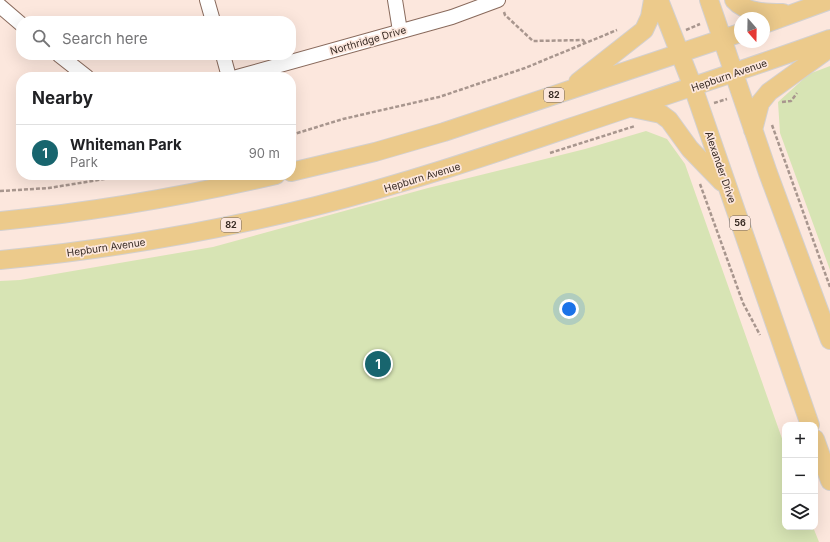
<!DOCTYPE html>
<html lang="en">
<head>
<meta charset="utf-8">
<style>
  :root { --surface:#fff; --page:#f2f2f2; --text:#202124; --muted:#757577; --line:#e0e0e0; --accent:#18656e }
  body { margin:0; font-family:Inter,sans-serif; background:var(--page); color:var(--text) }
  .controls { position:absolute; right:12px; bottom:12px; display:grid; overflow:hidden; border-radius:8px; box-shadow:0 4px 16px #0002 }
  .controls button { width:36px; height:36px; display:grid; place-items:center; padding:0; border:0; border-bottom:1px solid var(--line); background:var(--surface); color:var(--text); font:20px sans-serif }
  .compass { position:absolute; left:734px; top:12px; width:36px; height:36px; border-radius:50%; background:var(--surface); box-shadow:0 4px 16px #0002; rotate:160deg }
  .you { position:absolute; left:569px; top:309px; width:14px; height:14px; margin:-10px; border:3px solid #fff; border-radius:50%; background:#1a73e8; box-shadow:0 0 0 6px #1a73e833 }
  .badge { display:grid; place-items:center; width:26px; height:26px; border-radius:50%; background:var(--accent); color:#fff; font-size:13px; font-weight:700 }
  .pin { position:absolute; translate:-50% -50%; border:2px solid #fff; box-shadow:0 1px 4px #0006 }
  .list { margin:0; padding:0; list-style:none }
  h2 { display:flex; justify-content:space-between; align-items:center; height:52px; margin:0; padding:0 16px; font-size:17px }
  h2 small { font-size:13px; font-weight:400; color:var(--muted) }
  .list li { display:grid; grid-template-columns:26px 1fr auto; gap:12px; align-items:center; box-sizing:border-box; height:56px; padding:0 16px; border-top:1px solid var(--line) }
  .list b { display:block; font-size:15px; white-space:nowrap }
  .list p { margin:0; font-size:13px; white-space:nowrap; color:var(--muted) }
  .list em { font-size:13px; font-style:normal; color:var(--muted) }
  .icon { flex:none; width:22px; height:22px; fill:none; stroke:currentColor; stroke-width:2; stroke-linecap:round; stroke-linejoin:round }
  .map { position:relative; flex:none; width:830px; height:542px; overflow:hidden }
  .search { position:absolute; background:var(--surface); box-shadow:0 4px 16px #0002; left:16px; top:16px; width:280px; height:44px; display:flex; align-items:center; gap:10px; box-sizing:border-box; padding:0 14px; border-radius:16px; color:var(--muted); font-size:15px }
  .panel { position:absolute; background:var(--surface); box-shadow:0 4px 16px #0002; left:16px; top:72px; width:280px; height:108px; border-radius:16px }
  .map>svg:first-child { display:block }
  .green { fill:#d7e4b4 }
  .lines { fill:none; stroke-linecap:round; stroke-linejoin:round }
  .minor-casing { stroke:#896a5c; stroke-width:16 }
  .major-casing { stroke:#d3d0cf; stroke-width:20 }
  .path { stroke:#a8968e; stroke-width:2.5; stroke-dasharray:4 2; stroke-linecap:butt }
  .minor { stroke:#fff; stroke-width:14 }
  .major { stroke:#ecca8b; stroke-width:18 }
  .labels { text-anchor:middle; stroke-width:3.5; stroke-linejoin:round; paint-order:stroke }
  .shield { fill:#fce7dd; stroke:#73635c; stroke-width:1 }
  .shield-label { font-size:9px; font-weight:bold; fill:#382b24 }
  .street-label { font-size:10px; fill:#382b24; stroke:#fce7dd }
</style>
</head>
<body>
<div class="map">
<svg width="830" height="542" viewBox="0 0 830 542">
  <rect width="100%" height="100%" fill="#fce7dd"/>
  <!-- green -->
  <path class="green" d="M830,66V270L780,133L778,102L809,74Z
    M646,131L667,139L685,164L785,447V527H813L819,542H0V281L20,280L213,247L428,188L585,149Z"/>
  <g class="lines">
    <!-- minor casing -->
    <g class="minor-casing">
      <path id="minor" d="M207,0L213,21
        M395,0L400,31
        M0,6L21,24
        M59,55L87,77
        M223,55L229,77
        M237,77L452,17L498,0"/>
    </g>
    <!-- major casing -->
    <g class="major-casing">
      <path id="major" d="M659,0L693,87L810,425
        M709,0L768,173L830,340
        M734,0C745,13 768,13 783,13
        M764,24L830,0
        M578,82L644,30L650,17L653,0
        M632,108L661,114L669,120L690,149L722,182
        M753,130L760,103L769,92L830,48
        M291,172L375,152L444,132L740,33
        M0,221C93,212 185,196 276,175
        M0,260C106,250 212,232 316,206C403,184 487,156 572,127C658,98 744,70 830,39
        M815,439L830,481"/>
    </g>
    <!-- path -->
    <path class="path" d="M504,12L505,15L533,41L583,40L585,43
      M686,30L700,24
      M782,102L791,101L797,93
      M714,103L727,99
      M772,125L830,287
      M291,135L343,119L439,97L525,68L617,30
      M550,153L635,126
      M700,184L743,303L760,335
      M0,191L49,188L129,175"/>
    <!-- minor -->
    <use href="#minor" class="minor"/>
    <!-- major -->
    <use href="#major" class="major"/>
  </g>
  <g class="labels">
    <!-- shield labels -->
    <g class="shield">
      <rect x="544" y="88" width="20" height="14" rx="3"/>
      <rect x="730" y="216" width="20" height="14" rx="3"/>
      <rect x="221" y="218" width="20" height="14" rx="3"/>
    </g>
    <g class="shield-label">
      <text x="554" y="98">82</text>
      <text x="740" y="226">56</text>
      <text x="231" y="228">82</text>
    </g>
    <!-- street labels -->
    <g class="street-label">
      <text transform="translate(368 40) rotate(-16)" y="4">Northridge Drive</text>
      <text transform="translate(729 75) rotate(-19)" y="4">Hepburn Avenue</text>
      <text transform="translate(721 167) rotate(71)" y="4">Alexander Drive</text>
      <text transform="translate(422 177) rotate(-17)" y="4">Hepburn Avenue</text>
      <text transform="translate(106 247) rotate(-8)" y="4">Hepburn Avenue</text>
    </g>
  </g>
</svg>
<div class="controls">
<button>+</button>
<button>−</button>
<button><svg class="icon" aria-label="layers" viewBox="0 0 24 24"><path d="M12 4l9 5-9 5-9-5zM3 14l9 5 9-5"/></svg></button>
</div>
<svg class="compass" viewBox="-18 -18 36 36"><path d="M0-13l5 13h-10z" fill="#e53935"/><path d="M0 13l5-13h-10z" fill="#757577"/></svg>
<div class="you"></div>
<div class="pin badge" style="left:378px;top:364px">1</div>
<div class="search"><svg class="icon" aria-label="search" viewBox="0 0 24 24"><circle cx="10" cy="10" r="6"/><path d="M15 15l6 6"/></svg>Search here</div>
<section class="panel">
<h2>Nearby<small></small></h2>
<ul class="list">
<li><span class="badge">1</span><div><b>Whiteman Park</b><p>Park</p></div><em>90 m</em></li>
</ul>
</section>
</div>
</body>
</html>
